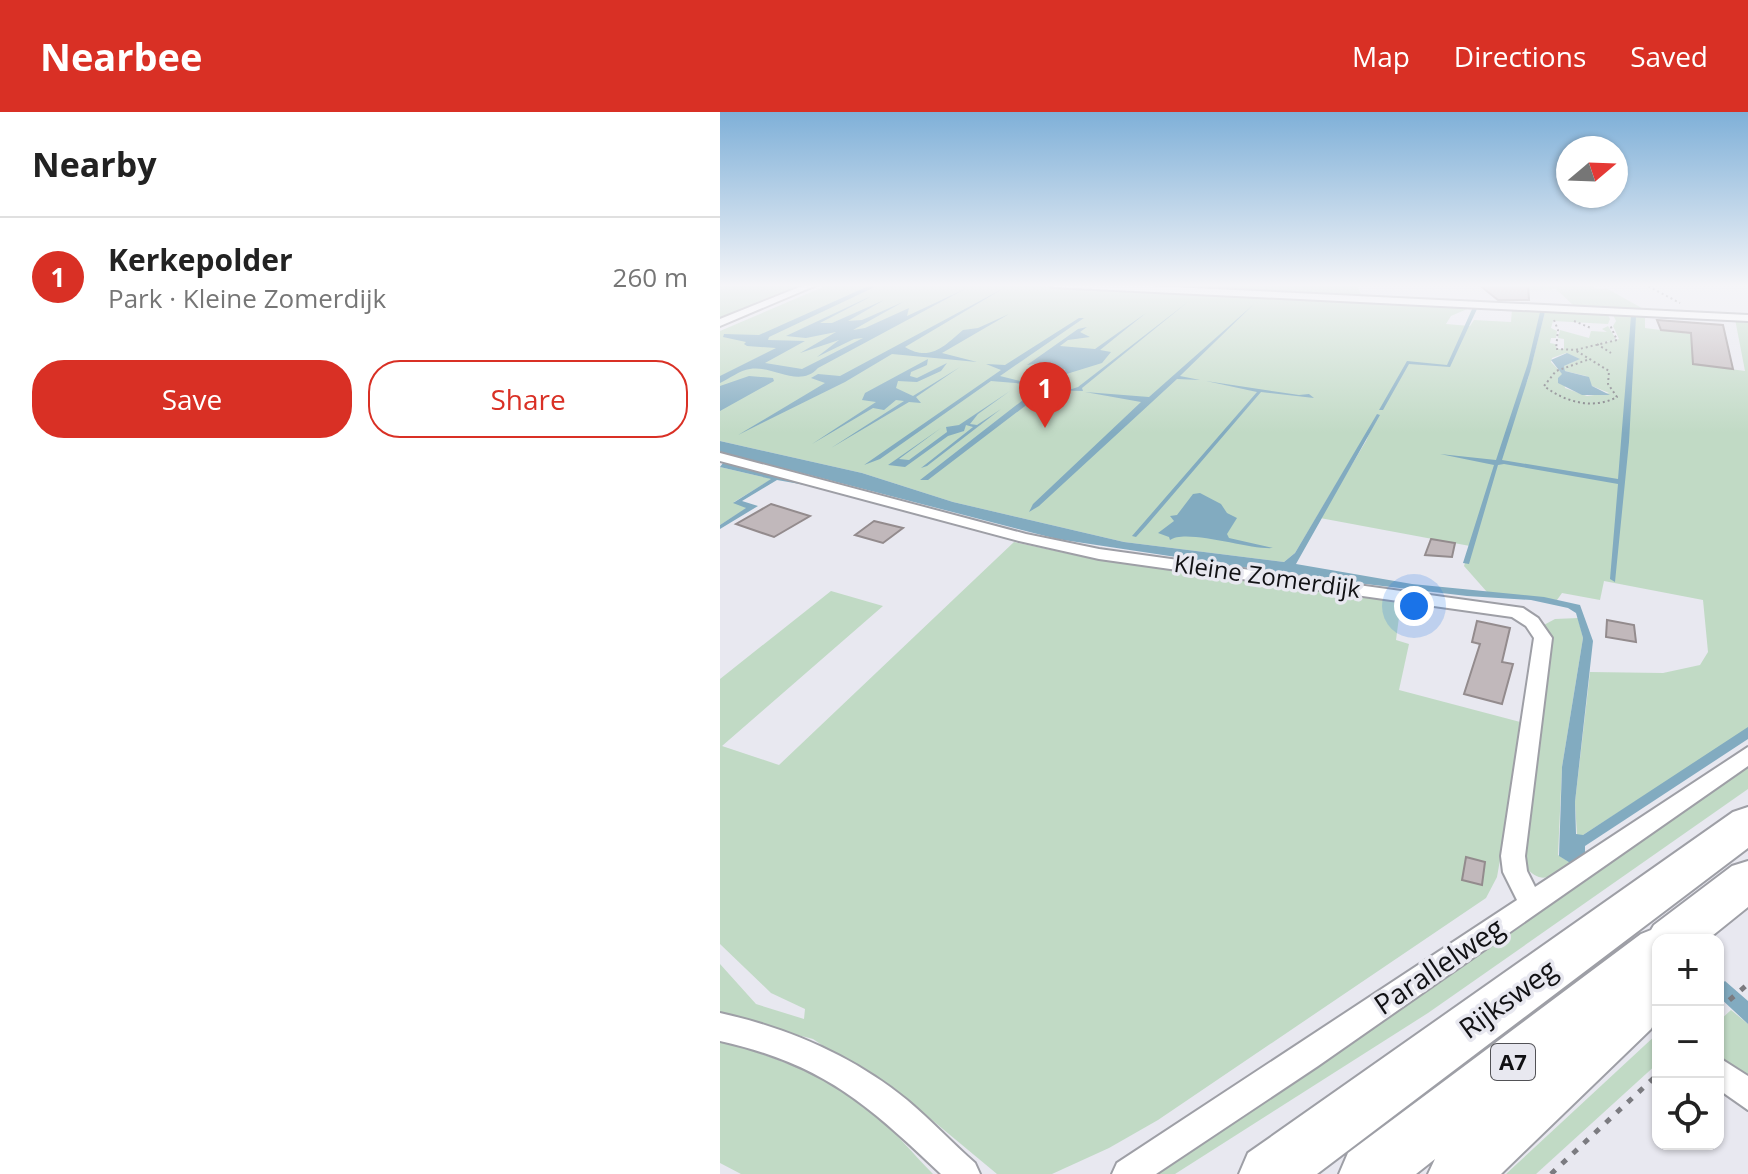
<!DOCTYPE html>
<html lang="en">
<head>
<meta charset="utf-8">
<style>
  :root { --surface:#fff; --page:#f6f6f6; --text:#222; --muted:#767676; --line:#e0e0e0; --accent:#d93025 }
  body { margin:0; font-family:"Open Sans",sans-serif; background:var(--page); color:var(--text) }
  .controls { position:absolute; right:24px; bottom:24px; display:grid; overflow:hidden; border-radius:16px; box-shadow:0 2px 6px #0004 }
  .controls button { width:72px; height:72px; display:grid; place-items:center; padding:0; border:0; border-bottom:2px solid var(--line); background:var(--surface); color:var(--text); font:40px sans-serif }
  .compass { position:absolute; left:836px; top:24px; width:72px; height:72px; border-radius:50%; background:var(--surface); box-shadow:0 2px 6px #0004; rotate:71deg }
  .you { position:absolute; left:694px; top:494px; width:28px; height:28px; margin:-20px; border:6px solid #fff; border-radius:50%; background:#1a73e8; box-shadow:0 0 0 12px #1a73e833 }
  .badge { display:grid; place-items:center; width:52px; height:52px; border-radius:50%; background:var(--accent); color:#fff; font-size:26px; font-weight:700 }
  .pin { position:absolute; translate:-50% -66px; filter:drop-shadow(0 2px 4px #0008) }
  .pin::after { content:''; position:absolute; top:42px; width:28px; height:24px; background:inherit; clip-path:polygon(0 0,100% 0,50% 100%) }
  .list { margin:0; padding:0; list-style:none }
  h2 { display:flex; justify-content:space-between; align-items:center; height:104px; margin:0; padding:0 32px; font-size:34px }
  h2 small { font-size:26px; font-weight:400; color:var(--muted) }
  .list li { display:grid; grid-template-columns:52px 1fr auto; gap:24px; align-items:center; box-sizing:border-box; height:120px; padding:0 32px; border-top:2px solid var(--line) }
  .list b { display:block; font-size:30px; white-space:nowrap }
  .list p { margin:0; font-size:26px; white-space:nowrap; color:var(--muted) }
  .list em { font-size:26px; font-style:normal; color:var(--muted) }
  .actions { display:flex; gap:16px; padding:24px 32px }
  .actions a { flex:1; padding:18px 0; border:2px solid var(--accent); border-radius:32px; text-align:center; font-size:28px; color:var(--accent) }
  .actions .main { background:var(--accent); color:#fff }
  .icon { flex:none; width:44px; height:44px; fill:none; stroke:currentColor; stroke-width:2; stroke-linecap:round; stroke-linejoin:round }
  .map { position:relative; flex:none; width:1028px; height:1062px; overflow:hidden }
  header { display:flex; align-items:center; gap:48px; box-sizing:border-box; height:112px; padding:0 40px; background:var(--accent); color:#fff }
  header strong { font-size:38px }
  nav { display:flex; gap:44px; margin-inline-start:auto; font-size:28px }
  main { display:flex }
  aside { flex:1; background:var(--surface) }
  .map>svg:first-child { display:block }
  .green { fill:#c1dac5; fill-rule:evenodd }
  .water { fill:#82abc0; fill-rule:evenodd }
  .building { fill:#c1b8bb; stroke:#938b8d; stroke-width:2 }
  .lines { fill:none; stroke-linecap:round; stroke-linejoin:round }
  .street-casing { stroke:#9e9fa6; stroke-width:4 }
  .highway-casing { stroke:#9e9fa6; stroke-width:4 }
  .path-far1 { stroke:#7b7b80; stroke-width:2; stroke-dasharray:2 3; stroke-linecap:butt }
  .path { stroke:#7b7b80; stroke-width:5; stroke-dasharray:6 9; stroke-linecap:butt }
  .street { fill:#fff; fill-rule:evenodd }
  .highway { fill:#fff; fill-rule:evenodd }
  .labels { text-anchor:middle; stroke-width:7; stroke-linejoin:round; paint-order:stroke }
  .shield { fill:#e8e8f0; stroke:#525256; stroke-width:2 }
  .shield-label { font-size:22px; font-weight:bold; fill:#111114 }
  .street-label { font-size:24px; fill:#111114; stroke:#e8e8f0 }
  .near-street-label { font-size:28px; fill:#111114; stroke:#e8e8f0 }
</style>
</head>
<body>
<header>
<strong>Nearbee</strong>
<nav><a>Map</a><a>Directions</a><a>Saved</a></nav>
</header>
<main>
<aside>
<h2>Nearby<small></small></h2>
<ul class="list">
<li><span class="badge">1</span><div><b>Kerkepolder</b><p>Park · Kleine Zomerdijk</p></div><em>260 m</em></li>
</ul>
<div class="actions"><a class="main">Save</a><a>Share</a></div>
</aside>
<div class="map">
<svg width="1028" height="1062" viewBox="0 0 1028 1062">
  <rect width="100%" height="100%" fill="#e8e8f0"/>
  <!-- green -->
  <path class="green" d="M0,172H86L0,206Z
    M110,172H270L745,196L747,197L731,204L726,212L750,214L754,208L791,210L792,197L823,198L799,286L808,267L825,200L888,203L890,207L888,212L833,209L831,216L837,219L836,226H831L830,231L835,232L838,239V237H844V227L838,226L840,218L869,226L871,219L887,220L882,217L888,214L896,227L877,232L899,227L893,214L896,209L893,203L912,205L907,281L914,202L925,203V216L971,222L973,252L1025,259L1015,207L1028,208V617L863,723H857L855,690L870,560L943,561L980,553L988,540L983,488L884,469L880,488L842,481L837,488L767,480L744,454L750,434L600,406L646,329L658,302L575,441L564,450L404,430L233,390L142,361L0,329V219ZM846,241L859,247L844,254L845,259L866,264L872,274L889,281L867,284L845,276L843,262L831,250L832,246Z
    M487,172H636L642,184L486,177Z
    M793,172H869L878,177L886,176L927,199L855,195L836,177L801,179Z
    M0,355L52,367L14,390L27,396L0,413Z
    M294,430L369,446L681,490L676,528L689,532L679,578L804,611L777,765L766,786L438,1008L389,1036L332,1062H277L212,1008L93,927L0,903V852L36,892L84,907L85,897L51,881L0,832V567L111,479L163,494L2,634L59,653Z
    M858,506L863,526L842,655L838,743L852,752C833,764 821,775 804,753L822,514L835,507Z
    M1028,654V677L708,901L455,1062H431Z
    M1011,898L1028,912V965C997,945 998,948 998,910Z
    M938,921V951L816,1062H786Z
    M0,928C53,945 108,963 152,1000C174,1018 193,1042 213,1062H21L0,1051Z"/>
  <!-- water -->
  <path class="water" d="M153,172H161L49,225L48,228L85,229L45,251L82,257L143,226L134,227L97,245L119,228L80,241L116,220L86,226L66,224L147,186L150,185L100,211H112L164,188L128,209L142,208L183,190L133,218L145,216L189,196L187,204L245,177L98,256C79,277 53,253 30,257C20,258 9,267 0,271V264L56,236L27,234L24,232L26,230L3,225L4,222L39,223Z
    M284,176L185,235C211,251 226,232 243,218L258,216L289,202L222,241L257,250L172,242L125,270L18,323L105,271L91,266L98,262L120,264Z
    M469,189L362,276L363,279L326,278L208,368H200L321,274L352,277L358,275Z
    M534,192L460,264L480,268L457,267L319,394L309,400L313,392L421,290L365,280L429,285Z
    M753,195L999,209L916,205L909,330L895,470L890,467L898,372L784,352L778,353L749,452L743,451L774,353L720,342L776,348L808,251L820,200L757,197L730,255L689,252L663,298H659L687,249L727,253ZM825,200L911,204L898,367L782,348L810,260Z
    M426,201L380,238L391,240L382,251L340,264L345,257C332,259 324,266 311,261L320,251L307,253L358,217L367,215L360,220L370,225L348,228L340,234L375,237Z
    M359,206H364L280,264L317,273L271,269L160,347L144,353L281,258L266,252L285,253Z
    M847,241L860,247L844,254L845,259L869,265L872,274L890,283H862L838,271V266L842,262L831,248Z
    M208,247L207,253L191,260L190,264L197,266L227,251L221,259L197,270L178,269L176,276L193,284L240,255L196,285L201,291L189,290L111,336L184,289L176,288L164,298L153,296L92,332L156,290L142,288L145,281Z
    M29,264L53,266L54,269L0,299V274Z
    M486,269L579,283L589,282L594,286L541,280L426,414L416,425L412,424L537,280Z
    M290,279L258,302L250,312L257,313L281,297L207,354L201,356L253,315L246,313L244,319L228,324L185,355L168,353L221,316L179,347L189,348L227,320L226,315L239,313Z
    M657,302L660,303L576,452L692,472L824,485L860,493L873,529L855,690L856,722L863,723L1028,615V627L865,734V743L852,752L839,744L842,655L863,526L856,501L848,496L811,488L747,484L595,466L337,427L0,340V329L142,361L233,390L404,430L564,450L575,441Z
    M3,351L91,374L57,368L22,389L38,394L0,417V413L26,396L13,391L51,367L0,355Z
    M480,381L501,392L507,401L517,406L507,422L509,426L553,436C530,438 466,416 450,428L449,425L438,421L454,409L450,404L457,403L473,382Z
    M1005,869L1028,889V912L998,884V875Z"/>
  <!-- building -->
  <path class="building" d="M758,172H808L809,188H778Z
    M937,208L1003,213L1013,257L973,252L971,221L941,218Z
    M51,392L90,404L54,425L16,412Z
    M154,409L183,416L163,431L135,423Z
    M711,427L735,431L732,445L705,443Z
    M887,508L914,513L916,530L886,525Z
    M757,509L790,516L782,550L793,552L782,592L744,582L760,532L752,530Z
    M746,745L765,750L762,773L742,768Z"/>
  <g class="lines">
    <!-- street casing -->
    <g class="street-casing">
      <path id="street" d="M87,172H99L0,214V207Z
        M329,172H390L1028,203V209L333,175Z
        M0,341L306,422L379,437L803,496L818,506L832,526L805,744L807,759L815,775L1028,635V654L598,954L436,1062H392L397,1051L797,788L783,760L781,744L814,526L806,514L792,505L379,447L299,429L0,349Z
        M0,901C68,916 133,944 187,988C211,1008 232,1031 255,1051L260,1062H221C147,992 103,952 0,929Z
        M998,945L1028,964V998L998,977Z"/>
    </g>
    <!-- highway casing -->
    <g class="highway-casing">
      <path id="highway" d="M1028,695V736L597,1062H519L528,1041L1013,700Z
        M1028,749V795L987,828H938V904L931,917L781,1062H708L715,1047L696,1062H619L628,1041L921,822L931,818L934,813L1012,754Z"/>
    </g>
    <!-- path-far1 -->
    <path class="path-far1" d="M924,172L960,191
      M834,208L838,218L836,237L856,238
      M854,209L871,216
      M877,232L891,241
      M867,248L836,259L824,274C845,290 873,298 897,285L888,272L889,259L855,238L897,228L890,213"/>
    <!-- path -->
    <path class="path" d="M998,898L1028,872
      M831,1062L938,962"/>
    <!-- street -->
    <use href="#street" class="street"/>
    <!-- highway -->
    <use href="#highway" class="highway"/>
  </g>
  <!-- sky -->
  <linearGradient id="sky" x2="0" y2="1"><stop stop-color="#7fb0d8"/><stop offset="0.54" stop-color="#f5f5f8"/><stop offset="1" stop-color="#f5f5f8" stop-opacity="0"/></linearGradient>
  <rect width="1028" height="321" fill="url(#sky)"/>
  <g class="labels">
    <!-- shield labels -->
    <rect class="shield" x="771" y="932" width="44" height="36" rx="6"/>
    <g class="shield-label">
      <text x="793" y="958">A7</text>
    </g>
    <!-- street labels -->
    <g class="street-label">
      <text transform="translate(547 465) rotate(8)" y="8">Kleine Zomerdijk</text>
    </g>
    <!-- near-street labels -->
    <g class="near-street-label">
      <text transform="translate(719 854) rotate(-34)" y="10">Parallelweg</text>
      <text transform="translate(788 887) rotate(-36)" y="10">Rijksweg</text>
    </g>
  </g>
</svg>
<div class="controls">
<button>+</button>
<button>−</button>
<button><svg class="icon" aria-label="locate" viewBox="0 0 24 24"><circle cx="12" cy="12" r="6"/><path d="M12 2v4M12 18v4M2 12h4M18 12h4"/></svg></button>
</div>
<svg class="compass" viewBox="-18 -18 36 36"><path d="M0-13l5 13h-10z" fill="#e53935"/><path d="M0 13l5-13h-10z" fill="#767676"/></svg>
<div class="you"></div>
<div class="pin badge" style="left:325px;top:316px">1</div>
</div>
</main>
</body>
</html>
